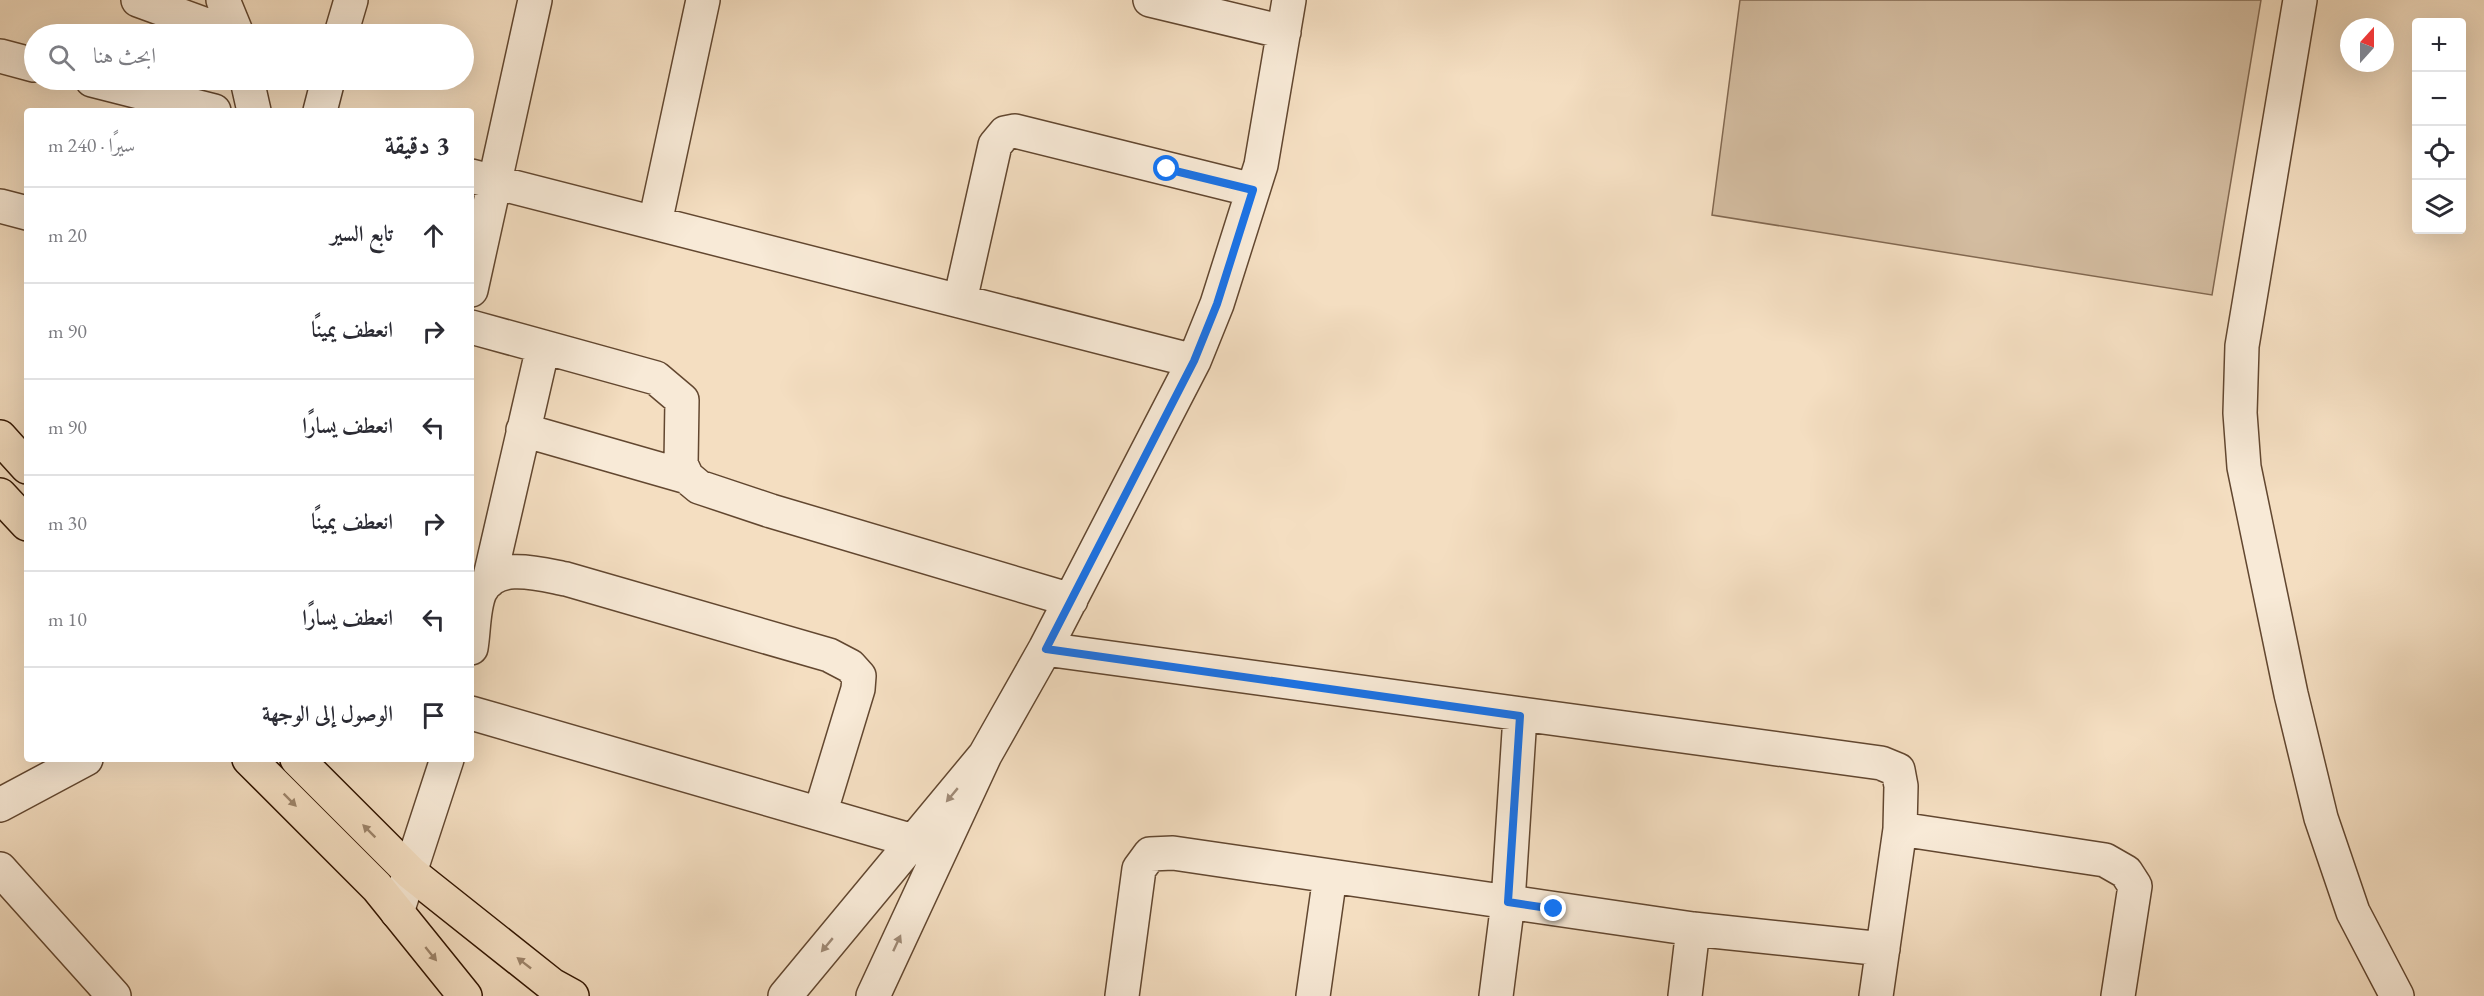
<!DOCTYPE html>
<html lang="ar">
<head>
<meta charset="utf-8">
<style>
  :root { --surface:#fff; --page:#f7f7f7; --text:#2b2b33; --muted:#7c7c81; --line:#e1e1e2 }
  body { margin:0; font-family:"EB Garamond",Amiri,serif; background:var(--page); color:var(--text); direction:rtl }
  .controls { position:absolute; right:18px; top:18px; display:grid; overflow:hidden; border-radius:6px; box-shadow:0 6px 24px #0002 }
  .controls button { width:54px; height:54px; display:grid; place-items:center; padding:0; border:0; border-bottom:2px solid var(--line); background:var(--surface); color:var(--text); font:30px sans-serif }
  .compass { position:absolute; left:2340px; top:18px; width:54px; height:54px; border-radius:50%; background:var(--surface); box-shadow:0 6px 24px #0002; rotate:21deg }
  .stop { position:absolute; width:18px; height:18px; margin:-14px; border:4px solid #1a73e8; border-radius:50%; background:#fff }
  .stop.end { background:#1a73e8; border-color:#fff; box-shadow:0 2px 6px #0008 }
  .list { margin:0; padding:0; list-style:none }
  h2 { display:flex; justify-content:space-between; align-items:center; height:78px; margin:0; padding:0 24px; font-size:26px }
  h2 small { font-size:20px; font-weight:400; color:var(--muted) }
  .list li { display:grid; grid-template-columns:39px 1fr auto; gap:18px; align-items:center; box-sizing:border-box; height:96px; padding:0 24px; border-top:2px solid var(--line) }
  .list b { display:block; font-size:22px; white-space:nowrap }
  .list em { font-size:20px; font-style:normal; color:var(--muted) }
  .icon { flex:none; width:33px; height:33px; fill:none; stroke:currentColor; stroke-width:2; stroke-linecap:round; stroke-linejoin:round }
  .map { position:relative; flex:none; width:2484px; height:996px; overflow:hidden; direction:ltr }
  .search { position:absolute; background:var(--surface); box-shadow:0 6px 24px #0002; left:24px; top:24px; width:450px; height:66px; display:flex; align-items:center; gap:15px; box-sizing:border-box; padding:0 21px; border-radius:33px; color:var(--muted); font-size:22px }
  .panel { position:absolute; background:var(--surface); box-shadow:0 6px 24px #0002; left:24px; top:108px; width:450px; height:654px; border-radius:6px; direction:rtl }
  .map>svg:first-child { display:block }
  .park { fill:#d3bca0; stroke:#826850; stroke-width:1.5 }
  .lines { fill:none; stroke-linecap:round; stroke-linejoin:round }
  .minor-casing { stroke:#624730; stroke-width:36 }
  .major-casing { stroke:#321500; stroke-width:36 }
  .minor { stroke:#f8ead7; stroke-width:33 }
  .major { stroke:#f4dec1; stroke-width:33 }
  .oneway { fill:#9f8a76 }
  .oneway2 { fill:#9d846a }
  .route { stroke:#1a73e8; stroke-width:8 }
</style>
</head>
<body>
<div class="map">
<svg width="2484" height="996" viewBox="0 0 2484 996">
  <rect width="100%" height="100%" fill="#f4dec1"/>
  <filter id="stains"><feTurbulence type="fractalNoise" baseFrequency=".00333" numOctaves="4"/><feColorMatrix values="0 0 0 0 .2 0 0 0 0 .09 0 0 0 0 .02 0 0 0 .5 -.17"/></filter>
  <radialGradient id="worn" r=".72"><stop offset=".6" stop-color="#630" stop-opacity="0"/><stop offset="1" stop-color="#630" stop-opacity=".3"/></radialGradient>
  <!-- park -->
  <path class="park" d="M1740,0H2261L2212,295L1712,215Z"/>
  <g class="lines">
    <!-- minor casing -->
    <g class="minor-casing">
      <path id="minor" d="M138,0L231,34
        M223,0L237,34
        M1150,0L1284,32
        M2300,0L2242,346L2240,413L2244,467L2291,694L2321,818L2353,912L2397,996
        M341,34L351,0
        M0,56L34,65
        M92,80L214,111
        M247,80L254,111
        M320,111L328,80
        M471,176L1194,361
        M0,206L27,213
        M655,223L703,0
        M471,290L535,0
        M960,301L995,145L1005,133L1015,131L1253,190
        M471,327L656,378L682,400L681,464L687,477L699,487L771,511L1071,600
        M523,430L687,477
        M489,581L543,347
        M471,648C474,631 473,608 480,592C495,560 540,574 566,579L829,655L850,666L859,676L858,689L820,814
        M1045,649L1881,763L1898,770L1901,786L1900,829L1876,996
        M471,713L934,847
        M985,755L1045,649L1194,361L1217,304L1261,165L1289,0
        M0,805L86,759
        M1900,829L2105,860L2126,872L2135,886L2118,996
        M0,869L114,996
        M397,912L447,759
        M785,996L985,755L873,996
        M1122,996L1139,869L1150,854L1173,853L1693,929L1883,949
        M1313,996L1330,876
        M1496,996L1508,902L1520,716
        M1685,996L1693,929"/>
    </g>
    <!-- major casing -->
    <g class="major-casing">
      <path id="major" d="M0,437L27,467
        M0,495L27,524
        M249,759L377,887L465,996
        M297,759L411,873L552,985L572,996"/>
    </g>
    <!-- minor -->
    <use href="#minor" class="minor"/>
    <!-- major -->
    <use href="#major" class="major"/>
  </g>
  <!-- one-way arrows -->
  <defs><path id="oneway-solid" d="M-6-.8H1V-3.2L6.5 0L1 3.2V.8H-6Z" transform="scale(1.5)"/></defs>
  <g class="oneway">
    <use href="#oneway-solid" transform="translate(952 795) rotate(130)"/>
    <use href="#oneway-solid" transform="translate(897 943) rotate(-65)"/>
    <use href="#oneway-solid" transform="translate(827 945) rotate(130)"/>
  </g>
  <g class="oneway2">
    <use href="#oneway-solid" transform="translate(290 800) rotate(45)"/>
    <use href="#oneway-solid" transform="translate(369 831) rotate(-135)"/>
    <use href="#oneway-solid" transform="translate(431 954) rotate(51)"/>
    <use href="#oneway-solid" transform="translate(524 963) rotate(-142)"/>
  </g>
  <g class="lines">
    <!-- route -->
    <path class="route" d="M1167,169L1253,190L1217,304L1194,361L1046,649L1520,716L1508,902L1554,909"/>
  </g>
  <rect width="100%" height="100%" filter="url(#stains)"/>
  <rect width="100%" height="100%" fill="url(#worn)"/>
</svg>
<div class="controls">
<button>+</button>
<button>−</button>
<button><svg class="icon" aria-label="locate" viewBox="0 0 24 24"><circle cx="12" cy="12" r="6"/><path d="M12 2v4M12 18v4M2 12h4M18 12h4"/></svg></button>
<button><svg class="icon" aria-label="layers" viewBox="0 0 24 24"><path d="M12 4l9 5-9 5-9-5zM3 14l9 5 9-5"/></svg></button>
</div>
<svg class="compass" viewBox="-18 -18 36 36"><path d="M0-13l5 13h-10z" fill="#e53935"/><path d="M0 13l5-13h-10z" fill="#7c7c81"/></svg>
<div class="stop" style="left:1167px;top:169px"></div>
<div class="stop end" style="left:1554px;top:909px"></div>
<div class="search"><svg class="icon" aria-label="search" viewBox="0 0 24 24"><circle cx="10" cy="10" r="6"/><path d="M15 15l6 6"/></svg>ابحث هنا</div>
<section class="panel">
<h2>3 دقيقة<small>سيرًا · 240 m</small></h2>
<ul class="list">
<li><svg class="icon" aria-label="ahead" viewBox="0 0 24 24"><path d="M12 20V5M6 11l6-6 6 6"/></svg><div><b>تابع السير</b></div><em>20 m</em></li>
<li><svg class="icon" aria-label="right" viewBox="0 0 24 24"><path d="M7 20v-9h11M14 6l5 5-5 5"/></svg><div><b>انعطف يمينًا</b></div><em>90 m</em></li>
<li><svg class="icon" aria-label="left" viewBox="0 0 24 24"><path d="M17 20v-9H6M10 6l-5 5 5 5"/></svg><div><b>انعطف يسارًا</b></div><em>90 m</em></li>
<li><svg class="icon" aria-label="right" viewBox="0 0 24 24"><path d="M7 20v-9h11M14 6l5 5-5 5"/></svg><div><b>انعطف يمينًا</b></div><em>30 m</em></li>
<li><svg class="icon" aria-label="left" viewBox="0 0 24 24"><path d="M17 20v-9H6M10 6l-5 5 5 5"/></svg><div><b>انعطف يسارًا</b></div><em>10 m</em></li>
<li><svg class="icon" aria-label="arrive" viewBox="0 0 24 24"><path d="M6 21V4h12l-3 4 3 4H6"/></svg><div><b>الوصول إلى الوجهة</b></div></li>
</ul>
</section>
</div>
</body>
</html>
